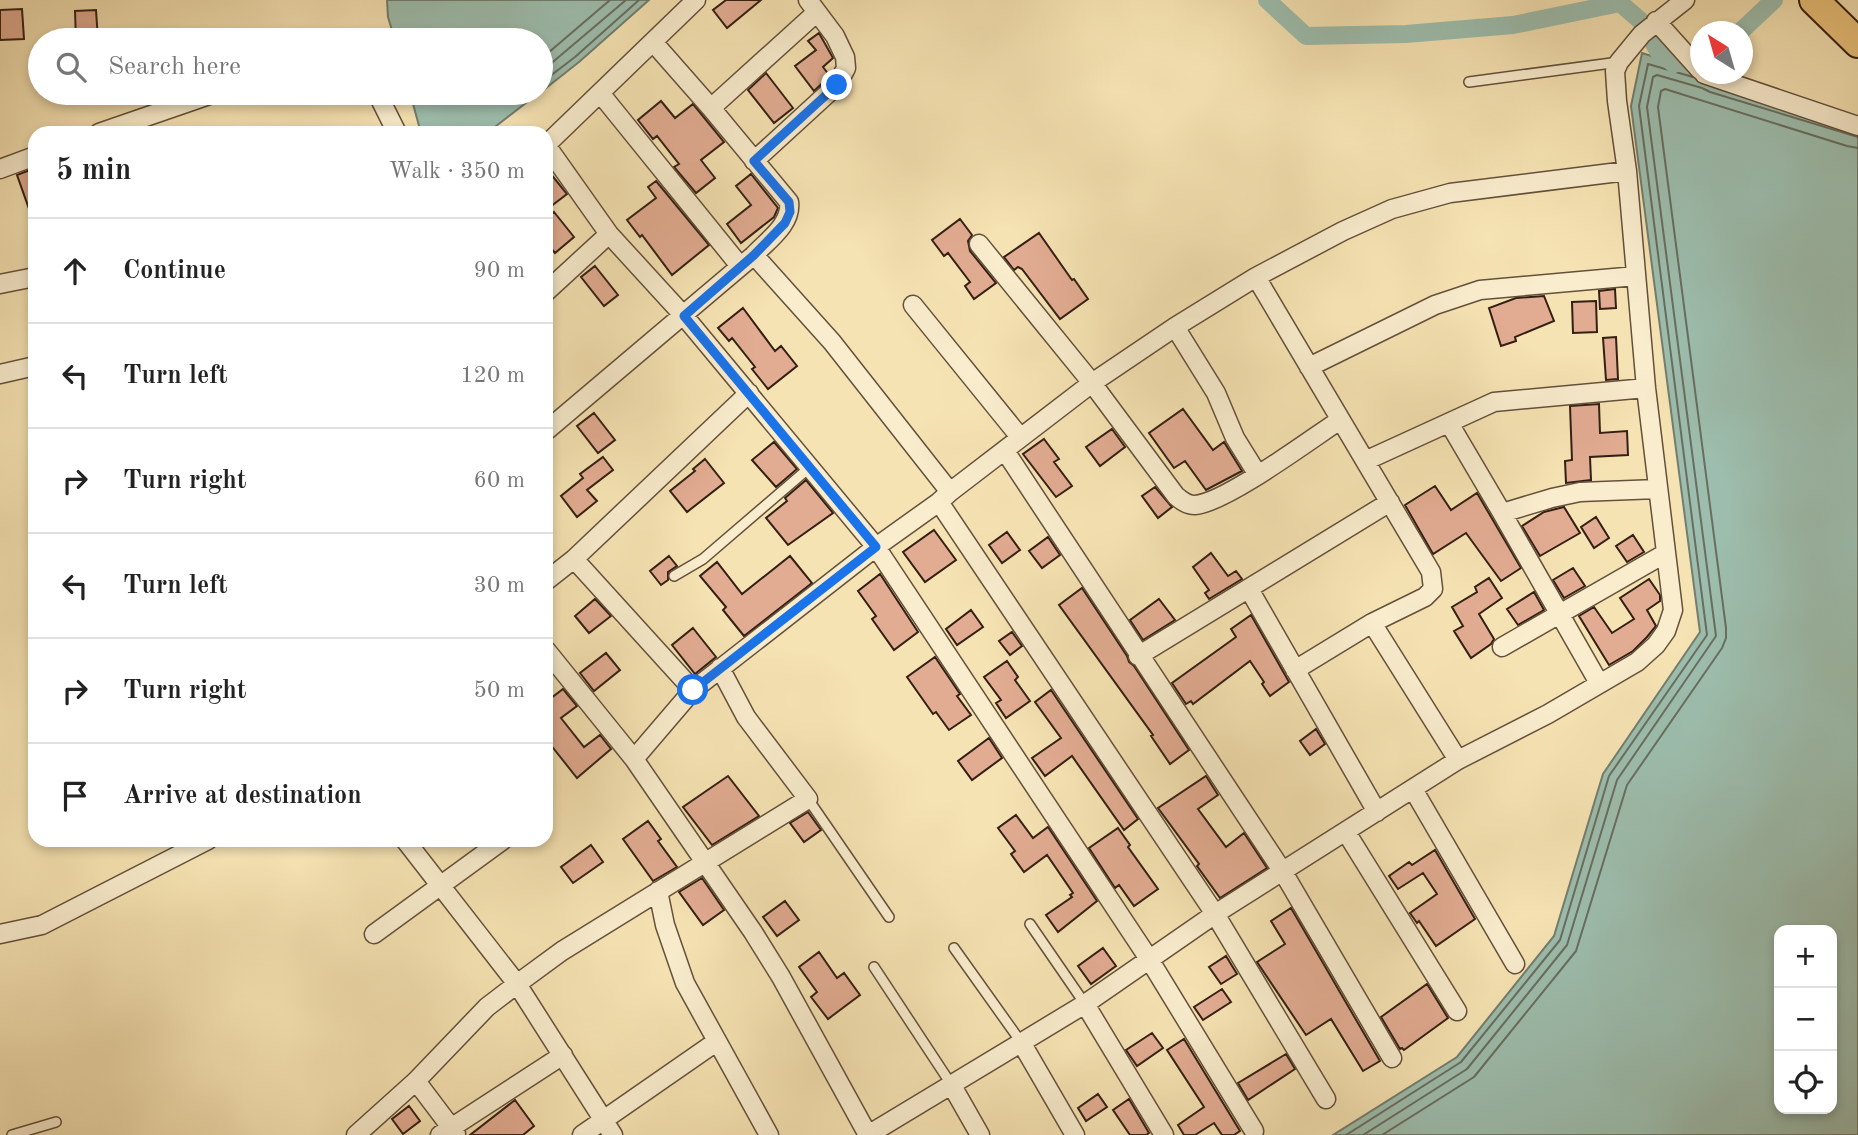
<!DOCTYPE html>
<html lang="en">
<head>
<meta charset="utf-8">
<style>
  :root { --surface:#fff; --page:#f6f6f6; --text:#222; --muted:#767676; --line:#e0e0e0 }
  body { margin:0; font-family:"Old Standard TT",serif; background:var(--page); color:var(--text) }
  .controls { position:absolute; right:21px; bottom:21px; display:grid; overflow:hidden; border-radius:14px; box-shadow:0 4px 10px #0003 }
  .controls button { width:63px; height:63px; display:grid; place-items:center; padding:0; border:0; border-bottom:2px solid var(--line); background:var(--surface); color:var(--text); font:35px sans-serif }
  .compass { position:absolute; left:1690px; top:21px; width:63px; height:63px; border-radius:50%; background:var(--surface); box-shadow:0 4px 10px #0003; rotate:323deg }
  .stop { position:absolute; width:21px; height:21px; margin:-16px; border:5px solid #1a73e8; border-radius:50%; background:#fff }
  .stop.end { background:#1a73e8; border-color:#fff; box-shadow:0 2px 7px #0008 }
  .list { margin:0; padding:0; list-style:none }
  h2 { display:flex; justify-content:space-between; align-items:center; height:91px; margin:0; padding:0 28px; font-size:30px }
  h2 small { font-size:23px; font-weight:400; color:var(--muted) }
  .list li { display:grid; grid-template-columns:46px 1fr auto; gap:21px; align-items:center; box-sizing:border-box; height:105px; padding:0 28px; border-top:2px solid var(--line) }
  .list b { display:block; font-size:26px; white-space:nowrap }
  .list em { font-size:23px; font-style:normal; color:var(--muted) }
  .icon { flex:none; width:38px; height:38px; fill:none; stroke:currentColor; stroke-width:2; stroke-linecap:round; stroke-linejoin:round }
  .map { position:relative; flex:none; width:1858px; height:1135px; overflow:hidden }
  .search { position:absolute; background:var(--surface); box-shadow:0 4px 10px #0003; left:28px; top:28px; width:525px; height:77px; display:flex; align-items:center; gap:18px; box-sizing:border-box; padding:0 24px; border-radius:38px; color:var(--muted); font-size:26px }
  .panel { position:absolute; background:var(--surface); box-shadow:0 4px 10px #0003; left:28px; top:126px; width:525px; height:721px; border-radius:21px }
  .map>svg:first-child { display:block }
  .water { fill:#9dbeae; stroke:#737e70; stroke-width:2; fill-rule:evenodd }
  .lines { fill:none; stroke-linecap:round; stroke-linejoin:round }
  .shore { stroke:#686e60; stroke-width:2 }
  .canal { stroke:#9dbeae; stroke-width:18 }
  .building { fill:#e2ac92; stroke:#331f13; stroke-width:2 }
  .lane-casing { stroke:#64503b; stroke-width:12 }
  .street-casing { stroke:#64503b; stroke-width:21 }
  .primary-casing { stroke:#331f13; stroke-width:32 }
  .lane { stroke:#f9edce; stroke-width:9 }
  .street { stroke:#f9edce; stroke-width:18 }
  .primary { stroke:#ebc27a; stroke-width:28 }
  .route { stroke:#1a73e8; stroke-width:9 }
</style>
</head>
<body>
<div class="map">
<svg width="1858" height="1135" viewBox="0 0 1858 1135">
  <rect width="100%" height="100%" fill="#f6e3b3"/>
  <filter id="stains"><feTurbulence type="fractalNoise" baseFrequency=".00286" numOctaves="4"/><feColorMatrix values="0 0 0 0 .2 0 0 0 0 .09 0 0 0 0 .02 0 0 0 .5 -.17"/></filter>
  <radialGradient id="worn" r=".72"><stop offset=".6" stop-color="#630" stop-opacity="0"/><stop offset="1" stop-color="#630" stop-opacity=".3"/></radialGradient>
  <!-- water -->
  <path class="water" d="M387,0H649L579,62L541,92V40H395L388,17Z
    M1642,53L1858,123V1135H1333L1457,1057L1554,936L1603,774L1700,632L1631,106ZM1779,930H1832V1109H1779Z
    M410,93H539L487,133H421Z"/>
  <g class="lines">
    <!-- shore -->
    <path class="shore" d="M541,59L610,0
      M541,72L626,0
      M541,83L575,57L639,0
      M1346,1135L1461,1062L1560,940L1609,776L1707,635L1639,106L1648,64L1693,77
      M1363,1135L1467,1069L1567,945L1617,780L1716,636L1647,107L1653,77L1657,75L1702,88L1710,92L1858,137
      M1382,1135L1474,1077L1576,951L1627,785L1722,648L1726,638V628L1658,107L1661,91L1665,89L1847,146L1858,148"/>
    <!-- canal -->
    <path class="canal" d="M1267,0L1306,36L1406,34L1513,25L1620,3L1642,22L1658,51L1674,64L1700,55
      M1740,32L1774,0"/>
  </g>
  <!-- building -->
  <path class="building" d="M726,0H761L727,28L713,10Z
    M22,9L24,39L0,40V10Z
    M96,10L98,40H76L75,11Z
    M819,33L833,58L823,67L829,75L828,78L814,91L795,66L816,50L808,41Z
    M766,73L793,108L774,123L748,90Z
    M661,101L675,118L693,104L724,142L701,160L715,178L696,193L674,167L679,164L657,136L653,139L638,120Z
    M35,168V220H33L17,175Z
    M546,168L567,194L546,210Z
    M751,174L778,208L774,217L741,243L727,224L751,205L736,186Z
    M656,181L709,245L672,275L642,235L640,237L627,220L656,198L648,187Z
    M554,212L574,237L555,253L546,242V218Z
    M960,219L972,235L968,241L970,251L996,283L974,299L965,286L970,282L948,253L944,256L932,240Z
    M1039,233L1072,280L1074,279L1088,299L1060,319L1022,269L1018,267L1014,270L1004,257Z
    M595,266L618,295L604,306L581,277Z
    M1615,289L1616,308L1600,309L1599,291Z
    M1544,296L1554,321L1515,337L1516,341L1501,346L1489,308L1516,298Z
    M1596,301L1597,332L1573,333L1572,302Z
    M743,308L775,351L781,346L797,366L768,389L752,369L755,367L732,338L729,341L718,328Z
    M1616,337L1618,379L1606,380L1603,338Z
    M1599,404L1600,433L1627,431L1628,455L1590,457L1591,480L1566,483L1565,461L1572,460L1570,406Z
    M1183,409L1213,450L1224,442L1242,471L1206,490L1185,461L1174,468L1149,433Z
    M594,413L615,440L598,453L577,426Z
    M1112,429L1125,447L1100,466L1086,447Z
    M1044,439L1059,459L1054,462L1072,486L1056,497L1023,454Z
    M774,442L797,469L776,487L752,460Z
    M603,457L613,470L587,490L597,501L577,517L561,496L583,478L580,474Z
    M705,459L724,483L687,512L670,491L695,471L693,469Z
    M806,480L833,513L788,545L766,518L787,501L785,498Z
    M1435,486L1451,510L1477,493L1521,568L1501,581L1466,533L1433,554L1405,505Z
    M1155,487L1172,507L1158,518L1142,496Z
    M1564,507L1580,533L1540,556L1522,526L1544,512Z
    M1596,517L1609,538L1594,548L1581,527Z
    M934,530L956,560L925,582L903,552Z
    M1007,532L1020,550L1002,563L989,545Z
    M1633,535L1644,552L1627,562L1616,546Z
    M1048,537L1060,555L1042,568L1029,551Z
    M1211,553L1228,576L1236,571L1242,579L1209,599L1205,593L1209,590L1193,567Z
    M669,556L677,566L668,572V580L661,585L650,571Z
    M790,556L812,583L744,636L723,610L726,607L700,576L717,562L742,594Z
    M1573,568L1585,586L1564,598L1553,580Z
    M880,574L918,632L894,650L872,619L876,616L858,591Z
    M1489,578L1502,598L1479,614L1494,639L1491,644L1471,658L1454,631L1463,626L1452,607L1477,592L1475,587Z
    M1649,579L1660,595V601L1647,610L1656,626L1647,637L1633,651L1609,665L1579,616L1594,607L1612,633L1634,619L1620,598Z
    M1082,588L1127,656L1129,662L1134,666L1189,750L1170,764L1151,736L1153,735L1059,605Z
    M1534,592L1544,610L1518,625L1507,609Z
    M595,599L611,616L589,633L575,616Z
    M1159,599L1175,620L1143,640L1130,620Z
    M971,610L983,627L957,645L946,629Z
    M1251,615L1289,682L1270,696L1262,684L1264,682L1250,661L1193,704L1191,701L1186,704L1172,683L1236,637L1231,629Z
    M693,628L716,657L695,674L672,645Z
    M1012,632L1022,646L1010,655L999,641Z
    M606,653L620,670L594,691L580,673Z
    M935,657L960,694L957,696L971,715L949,730L936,712L933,714L907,677Z
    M1007,661L1018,677L1015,680L1030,701L1006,718L996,703L1001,700L984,677Z
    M563,689L577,706L561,718L584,747L600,735L611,749L577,778L546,739V702Z
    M1051,690L1138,819L1124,830L1072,756L1045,776L1032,758L1061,738L1035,702Z
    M1316,729L1325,744L1310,755L1300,741Z
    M989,738L1002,758L972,780L958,761Z
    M728,776L759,816L712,845L683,807Z
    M1206,776L1218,795L1198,809L1226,847L1244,833L1267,868L1220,898L1197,866L1199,864L1158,808Z
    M808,812L821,830L804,842L790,823Z
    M1016,815L1033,838L1048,827L1097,901L1058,932L1046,915L1072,897L1070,895L1073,893L1047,855L1024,872L1011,854L1015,851L998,828Z
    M648,821L661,839L658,841L677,867L653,881L623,839Z
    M1118,828L1130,845L1128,847L1158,889L1134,906L1119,885L1115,888L1089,848Z
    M591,845L603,862L573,883L561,867Z
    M1435,850L1475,919L1436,946L1419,921L1417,923L1410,913L1437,894L1423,873L1398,889L1389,876L1409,862L1412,865Z
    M702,878L724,910L703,925L679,892Z
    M785,901L799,920L777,936L763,917Z
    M1291,908L1380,1061L1363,1071L1331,1019L1306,1035L1257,962L1285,944L1271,921Z
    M1103,948L1116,966L1091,984L1078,966Z
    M819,952L837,978L844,973L860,995L828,1019L811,997L817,992L799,967Z
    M1226,956L1237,974L1221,984L1209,967Z
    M1427,984L1448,1018L1404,1050L1402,1048L1400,1049L1381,1017Z
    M1222,989L1231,1002L1203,1020L1194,1007Z
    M1152,1033L1163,1048L1137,1066L1126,1050Z
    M1184,1039L1240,1131L1234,1135H1222L1214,1123L1195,1135H1184L1178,1125L1204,1107L1167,1050Z
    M1286,1054L1295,1069L1248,1100L1238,1083Z
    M1098,1094L1107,1107L1086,1121L1078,1108Z
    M1129,1099L1149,1133L1146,1135H1130L1113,1110Z
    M515,1100L534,1126L523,1135H470Z
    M409,1106L420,1121L403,1134L392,1119Z"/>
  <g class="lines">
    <!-- lane casing -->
    <g class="lane-casing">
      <path id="lane" d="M1469,82L1619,62
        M674,576L703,559L809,468
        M808,799L889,917
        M1030,924L1085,1004
        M954,948L1021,1042
        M874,967L951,1084
        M12,1135L56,1122"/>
    </g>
    <!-- street casing -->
    <g class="street-casing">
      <path id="street" d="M696,0L546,145L609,234L684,316L876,547L1149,959L1254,1131
        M1656,21L1700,70
        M653,42L711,108L789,202C792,224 768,240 754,255
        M1704,74L1858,126
        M377,93L397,133
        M600,93L740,266
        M711,108L817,12
        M99,133L215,93
        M754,161L837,85L846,68L845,57L835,36L808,0
        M0,169L35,156
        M979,244L1092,383L1176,496C1182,501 1187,505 1195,505C1225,503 1311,439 1340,420
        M1256,277L1431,572L1433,589L1425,597L1372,623L1458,760
        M0,284L35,277
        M546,292L609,234
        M913,305L1020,437
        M1175,327L1216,393L1235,438L1258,475
        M1309,367L1435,305L1480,290L1636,276
        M0,374L35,366
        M1449,423L1502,513L1552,498L1580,492L1658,489
        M546,431L754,255L832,342L950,492
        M1005,451L1283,872L1392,1058
        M1365,461L1494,402L1646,388
        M939,502L1215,914L1326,1099
        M1502,513L1599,683
        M574,559L693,690L876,547L939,502L950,492L1092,383L1175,327L1256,277L1343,231L1392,209L1450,193L1627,171
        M546,581L574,559L749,393
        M1249,589L1377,812
        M1502,647L1666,553
        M546,650L634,759L753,932L781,977L868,1135
        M1138,656L1390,502
        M1295,670L1372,623
        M634,759L693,690
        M1413,789L1515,964
        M1346,832L1457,1011
        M405,840L517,984L613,1135
        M658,891L665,925L685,983L769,1135
        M0,934L42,925L208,840
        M374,934L503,840
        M1085,1004L1164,1135
        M1021,1042L1075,1135
        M416,1081L456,1134
        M951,1084L980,1135
        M356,1135L416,1081L487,1007L517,984L562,951L808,799L746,717L720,668
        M440,1135L563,1055
        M582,1135L716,1042
        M868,1135L1085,1004L1215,914L1458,760L1548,714L1637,662L1656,645L1666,631L1673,610L1646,388L1627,171L1617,101L1615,71L1619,62L1642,34L1685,0"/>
    </g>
    <!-- primary casing -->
    <g class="primary-casing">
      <path id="primary" d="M1814,0L1858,43"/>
    </g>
    <!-- lane -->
    <use href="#lane" class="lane"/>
    <!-- street -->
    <use href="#street" class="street"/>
    <!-- primary -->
    <use href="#primary" class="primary"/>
  </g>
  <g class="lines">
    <!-- route -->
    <path class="route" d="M693,690L876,547L684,316L754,255L785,223L790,212L789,202L754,161L837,85"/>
  </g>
  <rect width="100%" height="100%" filter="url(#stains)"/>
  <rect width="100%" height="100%" fill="url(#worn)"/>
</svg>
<div class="controls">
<button>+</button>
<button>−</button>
<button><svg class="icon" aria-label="locate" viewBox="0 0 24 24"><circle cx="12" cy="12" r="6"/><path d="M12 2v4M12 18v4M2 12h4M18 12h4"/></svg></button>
</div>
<svg class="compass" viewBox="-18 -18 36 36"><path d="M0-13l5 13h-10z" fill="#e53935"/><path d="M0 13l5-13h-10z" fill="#767676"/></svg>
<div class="stop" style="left:693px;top:690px"></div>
<div class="stop end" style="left:837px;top:85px"></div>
<div class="search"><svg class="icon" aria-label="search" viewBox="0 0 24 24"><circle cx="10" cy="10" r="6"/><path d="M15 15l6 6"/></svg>Search here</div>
<section class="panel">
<h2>5 min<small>Walk · 350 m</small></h2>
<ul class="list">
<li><svg class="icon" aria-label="ahead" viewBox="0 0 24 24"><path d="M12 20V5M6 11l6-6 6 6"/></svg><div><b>Continue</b></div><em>90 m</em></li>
<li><svg class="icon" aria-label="left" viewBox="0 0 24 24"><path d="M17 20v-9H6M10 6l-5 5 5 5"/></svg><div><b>Turn left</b></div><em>120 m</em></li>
<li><svg class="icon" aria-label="right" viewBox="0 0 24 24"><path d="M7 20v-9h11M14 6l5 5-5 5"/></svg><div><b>Turn right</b></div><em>60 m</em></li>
<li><svg class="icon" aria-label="left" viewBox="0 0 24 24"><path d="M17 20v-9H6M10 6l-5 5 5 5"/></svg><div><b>Turn left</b></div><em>30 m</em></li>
<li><svg class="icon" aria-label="right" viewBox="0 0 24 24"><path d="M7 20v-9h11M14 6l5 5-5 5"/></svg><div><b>Turn right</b></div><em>50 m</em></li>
<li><svg class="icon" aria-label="arrive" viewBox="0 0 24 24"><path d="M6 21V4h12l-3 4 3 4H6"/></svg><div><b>Arrive at destination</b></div></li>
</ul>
</section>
</div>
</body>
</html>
